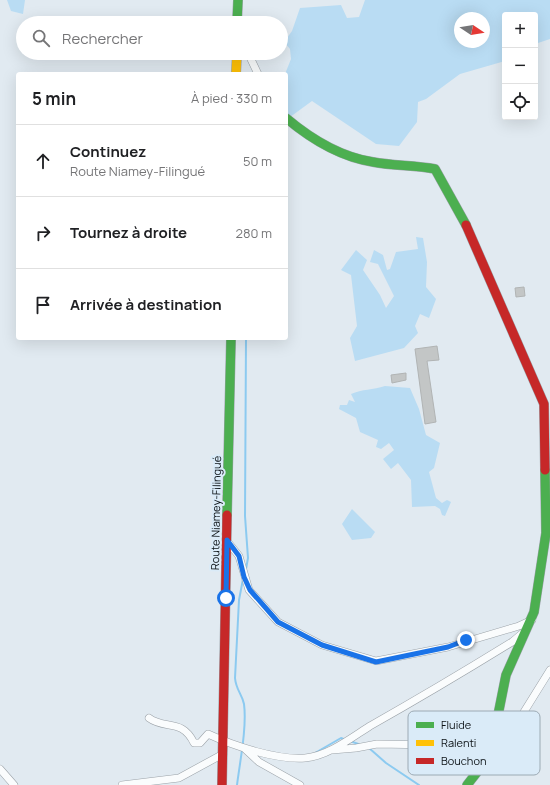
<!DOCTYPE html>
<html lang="fr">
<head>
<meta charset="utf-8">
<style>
  :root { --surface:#fff; --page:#f6f6f6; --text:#202124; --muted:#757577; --line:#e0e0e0 }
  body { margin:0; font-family:Manrope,sans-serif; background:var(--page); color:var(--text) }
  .controls { position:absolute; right:12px; top:12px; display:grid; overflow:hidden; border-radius:4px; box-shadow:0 4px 16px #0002 }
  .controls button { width:36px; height:36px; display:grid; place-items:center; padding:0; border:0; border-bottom:1px solid var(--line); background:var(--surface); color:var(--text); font:20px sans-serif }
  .compass { position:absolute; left:454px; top:12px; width:36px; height:36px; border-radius:50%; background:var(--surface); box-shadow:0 4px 16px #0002; rotate:102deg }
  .stop { position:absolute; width:12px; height:12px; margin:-9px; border:3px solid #1a73e8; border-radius:50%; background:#fff }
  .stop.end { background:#1a73e8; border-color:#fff; box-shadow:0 1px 4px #0008 }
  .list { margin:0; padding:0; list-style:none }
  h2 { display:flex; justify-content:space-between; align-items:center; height:52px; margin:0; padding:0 16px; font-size:17px }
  h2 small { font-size:13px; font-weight:400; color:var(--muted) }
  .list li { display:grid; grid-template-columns:26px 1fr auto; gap:12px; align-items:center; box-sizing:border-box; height:72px; padding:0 16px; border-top:1px solid var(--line) }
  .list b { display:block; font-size:15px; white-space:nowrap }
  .list p { margin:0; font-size:13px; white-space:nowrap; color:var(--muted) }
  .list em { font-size:13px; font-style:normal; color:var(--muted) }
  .icon { flex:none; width:22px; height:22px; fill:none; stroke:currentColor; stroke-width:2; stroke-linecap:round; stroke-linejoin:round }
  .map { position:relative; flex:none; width:550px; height:785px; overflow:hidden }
  .search { position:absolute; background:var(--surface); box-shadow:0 4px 16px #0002; left:16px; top:16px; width:272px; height:44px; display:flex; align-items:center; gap:10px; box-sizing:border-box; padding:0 14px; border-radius:22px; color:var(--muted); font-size:15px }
  .panel { position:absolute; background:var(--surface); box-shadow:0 4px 16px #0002; left:16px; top:72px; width:272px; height:268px; border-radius:4px }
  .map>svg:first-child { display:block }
  .green { fill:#b9dcf3; fill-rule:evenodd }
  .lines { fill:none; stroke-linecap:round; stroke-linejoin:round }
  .stream { stroke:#8ccaf0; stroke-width:2 }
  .building { fill:#c3c6c6; stroke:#b1b4b4 }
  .street-casing { stroke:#9ba2a8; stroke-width:8 }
  .fast-casing { stroke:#9ba2a8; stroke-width:10 }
  .slow-casing { stroke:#9ba2a8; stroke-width:10 }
  .jam-casing { stroke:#9ba2a8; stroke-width:10 }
  .street { stroke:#fafcfd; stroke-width:7 }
  .fast { stroke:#4caf50; stroke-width:9 }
  .slow { stroke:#ffc107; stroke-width:9 }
  .jam { stroke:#c62828; stroke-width:9 }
  .route { stroke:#1a73e8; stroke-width:5 }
  .labels { text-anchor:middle; stroke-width:4; stroke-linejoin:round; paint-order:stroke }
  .street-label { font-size:11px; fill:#0b1115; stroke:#daebf8 }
  .key { fill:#daebf8; stroke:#9caab4; stroke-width:1 }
  .key-label { font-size:11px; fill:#0b1115 }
</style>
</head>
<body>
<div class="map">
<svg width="550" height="785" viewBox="0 0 550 785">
  <rect width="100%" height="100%" fill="#e1eaf1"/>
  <!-- green -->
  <path class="green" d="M7,0H25L23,14L11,11Z
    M365,0H550V39L535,44V15H505V61L460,74L426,99L418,102L417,122L399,146L376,144L312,101L286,120L285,74L291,59L290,49L284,42L292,31L300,8L341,5L347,18L359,17ZM460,18H484V42H460Z
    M416,237L423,238L427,262L426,287L436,299L429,318L420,314L415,326L418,333L404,348L355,361L350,338L357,326L351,275L341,270L356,250L367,260L363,270L380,295L386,308L394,296L378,264L370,262L374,250L383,255L387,270L390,269L396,252L418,249Z
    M385,386L410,388L419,409L426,435L440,443L434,468L429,472L436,498L442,503L447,500L451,502L445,516L442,515L440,509L435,506L412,507L411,480L398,463L391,469L383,459L394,450L389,443L381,449L376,447L378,440L360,432L356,418L339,409L340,405H347L349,400L355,402L351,394C362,389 373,390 385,386Z
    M352,509L375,532L371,538L352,540L342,524Z"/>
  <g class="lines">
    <!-- stream -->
    <path class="stream" d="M246,569L248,558L245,516L246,338
      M350,741L361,745
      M369,748L386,763L419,785
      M315,753L341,738L346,740
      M237,785C240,761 247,727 244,704C242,694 236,690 235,678L239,600L243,579"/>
  </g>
  <!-- building -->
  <path class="building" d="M524,287L525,296L516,297L515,288Z
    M437,346L439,360L427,361L436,422L425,424L415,349Z
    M406,373V380L392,383L391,375Z"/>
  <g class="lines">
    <!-- street casing -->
    <g class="street-casing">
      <path id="street" d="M248,53L258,74
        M227,541L239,556L249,590L278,622L322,645L376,661L448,647L519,626L532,620
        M149,718C165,730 182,718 194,743H200L208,734C234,746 276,760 305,758C328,756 351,738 370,726C418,699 465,671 512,642L524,632
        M244,748L259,762L300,785
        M496,748L509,736L550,670
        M332,750L356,748L377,744L435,745L439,746L452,757L473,760
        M0,769L14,785
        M122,785L179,778L223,754"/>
    </g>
    <!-- fast casing -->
    <g class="fast-casing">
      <path id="fast" d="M237,23L238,0
        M286,118C311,139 340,157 373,162C394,166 415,165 435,169L466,225
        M227,515L231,338
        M467,785L496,748V725L506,675L534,612L546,533L545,470"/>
    </g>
    <!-- slow casing -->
    <g class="slow-casing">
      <path id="slow" d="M236,74L237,53"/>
    </g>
    <!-- jam casing -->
    <g class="jam-casing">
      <path id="jam" d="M466,225L544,404L545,470
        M222,785L227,515"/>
    </g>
    <!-- street -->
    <use href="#street" class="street"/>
    <!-- fast -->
    <use href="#fast" class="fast"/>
    <!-- slow -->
    <use href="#slow" class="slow"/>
    <!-- jam -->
    <use href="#jam" class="jam"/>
  </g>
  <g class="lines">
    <!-- route -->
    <path class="route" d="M226,598L227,540L239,556L244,577L250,590L278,622L322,645L376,662L448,647L466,640"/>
  </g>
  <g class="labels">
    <!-- street labels -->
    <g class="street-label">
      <text transform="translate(216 513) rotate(-89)" y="4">Route Niamey-Filingué</text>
    </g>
  </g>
  <!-- legend -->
  <rect x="408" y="711" width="132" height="64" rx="6" class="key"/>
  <rect x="416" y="722" width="18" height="6" fill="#4caf50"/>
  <rect x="416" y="740" width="18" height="6" fill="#ffc107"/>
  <rect x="416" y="758" width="18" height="6" fill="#c62828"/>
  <g class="key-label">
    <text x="441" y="729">Fluide</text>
    <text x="441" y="747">Ralenti</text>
    <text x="441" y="765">Bouchon</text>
  </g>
</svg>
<div class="controls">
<button>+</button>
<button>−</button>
<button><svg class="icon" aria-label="locate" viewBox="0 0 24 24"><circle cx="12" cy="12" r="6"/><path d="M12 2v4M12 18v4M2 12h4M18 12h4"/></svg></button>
</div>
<svg class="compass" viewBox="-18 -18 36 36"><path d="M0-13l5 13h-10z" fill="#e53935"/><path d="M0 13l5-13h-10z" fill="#757577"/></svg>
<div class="stop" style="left:226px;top:598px"></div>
<div class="stop end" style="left:466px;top:640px"></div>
<div class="search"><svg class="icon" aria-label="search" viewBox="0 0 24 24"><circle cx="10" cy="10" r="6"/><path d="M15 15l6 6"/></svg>Rechercher</div>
<section class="panel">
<h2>5 min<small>À pied · 330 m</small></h2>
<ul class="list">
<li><svg class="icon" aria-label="ahead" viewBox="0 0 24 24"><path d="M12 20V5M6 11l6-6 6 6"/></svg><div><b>Continuez</b><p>Route Niamey-Filingué</p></div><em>50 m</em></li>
<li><svg class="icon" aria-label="right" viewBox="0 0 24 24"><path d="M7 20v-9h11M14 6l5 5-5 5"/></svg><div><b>Tournez à droite</b></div><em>280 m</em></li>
<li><svg class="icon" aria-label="arrive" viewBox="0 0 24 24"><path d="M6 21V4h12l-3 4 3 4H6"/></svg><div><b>Arrivée à destination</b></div></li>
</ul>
</section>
</div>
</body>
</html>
